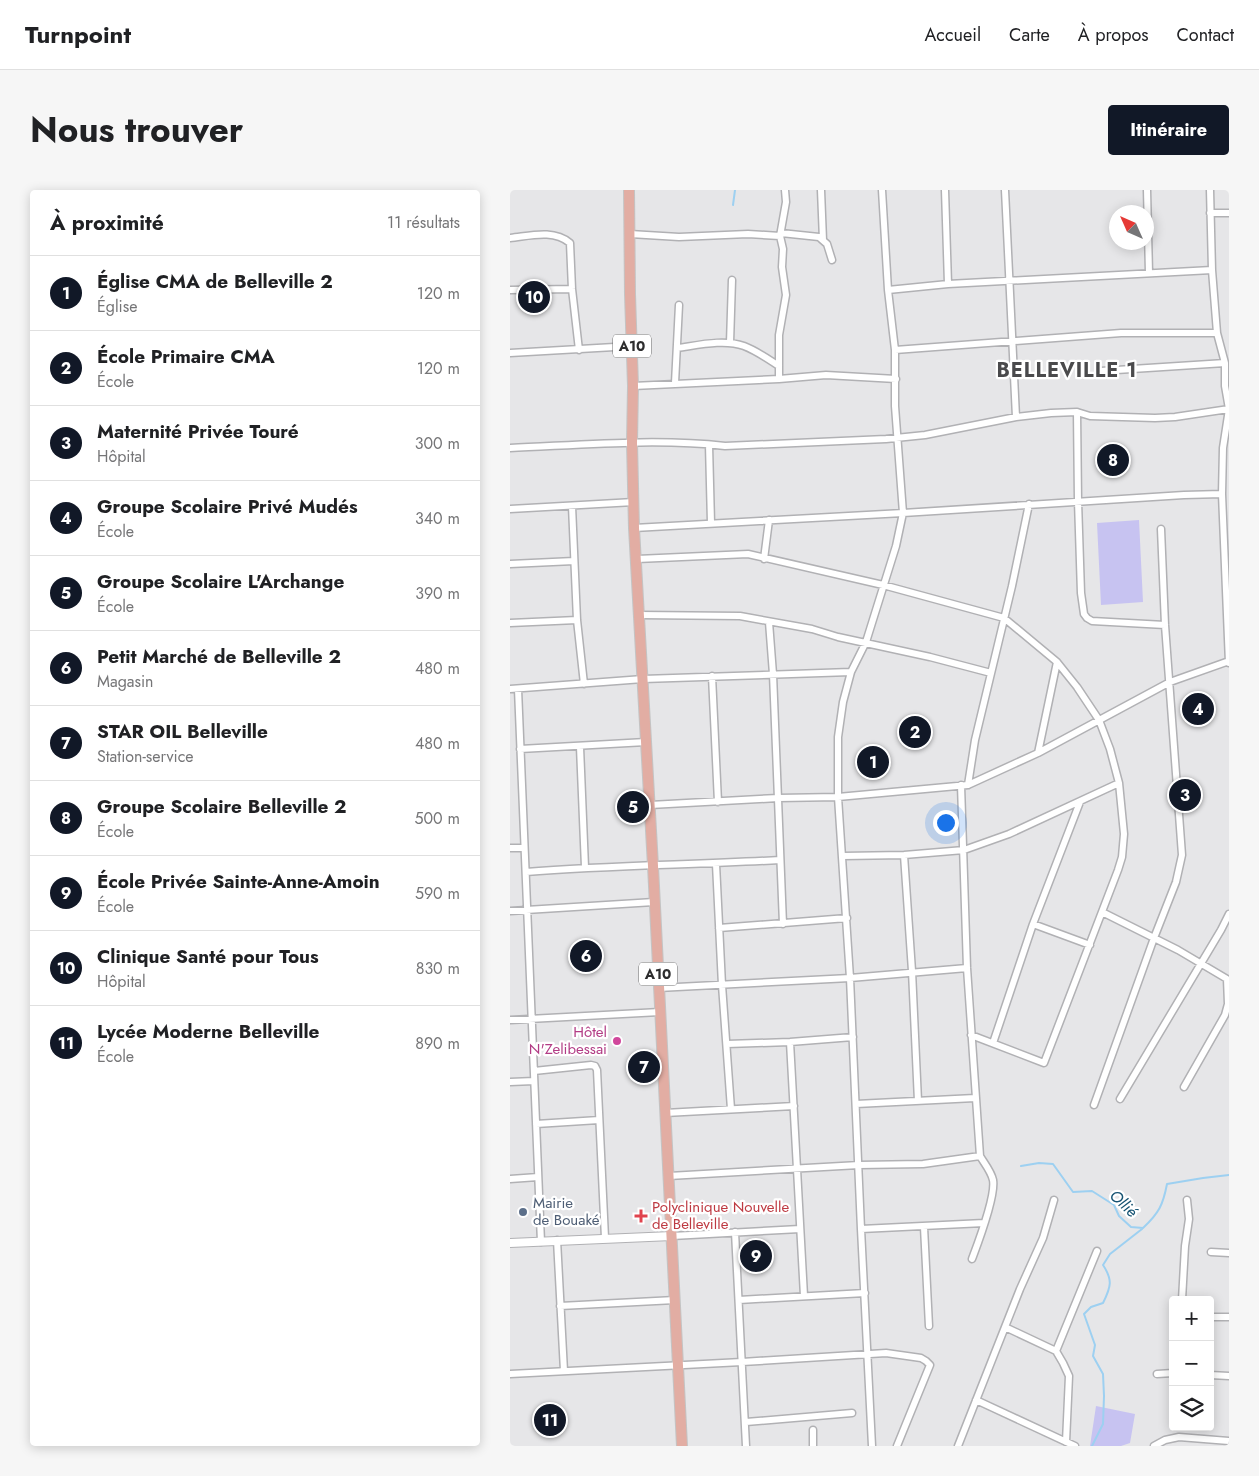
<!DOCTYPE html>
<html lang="fr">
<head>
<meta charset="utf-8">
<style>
  :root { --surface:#fff; --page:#f6f6f6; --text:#202124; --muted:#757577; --line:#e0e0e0; --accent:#111827 }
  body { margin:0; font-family:Jost,sans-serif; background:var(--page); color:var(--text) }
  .controls { position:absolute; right:15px; bottom:15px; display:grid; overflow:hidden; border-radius:5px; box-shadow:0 2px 12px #0003 }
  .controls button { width:45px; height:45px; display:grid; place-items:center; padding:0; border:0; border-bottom:1px solid var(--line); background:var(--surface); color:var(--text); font:25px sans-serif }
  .compass { position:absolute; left:599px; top:15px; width:45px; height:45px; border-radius:50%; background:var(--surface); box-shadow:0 2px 12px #0003; rotate:315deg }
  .you { position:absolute; left:435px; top:632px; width:18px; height:18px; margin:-12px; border:4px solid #fff; border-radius:50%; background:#1a73e8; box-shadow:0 0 0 8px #1a73e833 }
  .badge { display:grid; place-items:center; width:32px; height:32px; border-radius:50%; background:var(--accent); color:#fff; font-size:16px; font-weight:700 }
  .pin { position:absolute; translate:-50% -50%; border:2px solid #fff; box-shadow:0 1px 5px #0006 }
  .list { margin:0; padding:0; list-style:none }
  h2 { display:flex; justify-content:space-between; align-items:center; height:65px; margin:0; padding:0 20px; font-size:21px }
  h2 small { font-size:16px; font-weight:400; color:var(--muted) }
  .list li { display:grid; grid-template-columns:32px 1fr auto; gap:15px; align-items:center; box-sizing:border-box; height:75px; padding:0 20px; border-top:1px solid var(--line) }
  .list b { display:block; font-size:19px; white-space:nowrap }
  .list p { margin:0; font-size:16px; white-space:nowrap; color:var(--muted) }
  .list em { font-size:16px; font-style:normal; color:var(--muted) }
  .icon { flex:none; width:28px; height:28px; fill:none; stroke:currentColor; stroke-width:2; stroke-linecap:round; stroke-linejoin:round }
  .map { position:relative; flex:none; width:719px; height:1256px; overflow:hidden; border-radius:5px }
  header { display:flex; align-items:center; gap:30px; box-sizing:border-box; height:70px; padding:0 25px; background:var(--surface); border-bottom:1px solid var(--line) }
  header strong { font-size:24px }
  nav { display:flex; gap:28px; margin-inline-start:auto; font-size:18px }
  .intro { display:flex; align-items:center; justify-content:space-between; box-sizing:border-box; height:120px; padding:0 30px }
  h1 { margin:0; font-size:35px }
  .button { padding:12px 22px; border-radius:5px; background:var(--accent); color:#fff; font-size:18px; font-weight:700 }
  main { display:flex; gap:30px; padding:0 30px }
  aside { flex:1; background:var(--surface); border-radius:5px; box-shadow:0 2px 12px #0003 }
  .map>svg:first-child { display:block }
  .green { fill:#c7c3f1 }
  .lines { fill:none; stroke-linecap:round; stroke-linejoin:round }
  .stream { stroke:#9dd0f1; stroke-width:2 }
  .minor-casing { stroke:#b1b1b4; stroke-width:9 }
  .tertiary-casing { stroke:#b1b1b4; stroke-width:10 }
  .primary-casing { stroke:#c4c4c4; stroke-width:12 }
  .minor { stroke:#fff; stroke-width:6 }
  .tertiary { stroke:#fff; stroke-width:8 }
  .primary { stroke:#e2ada3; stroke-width:10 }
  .hotel-dot { fill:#d1479c; stroke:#fff; stroke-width:2 }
  .service-dot { fill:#5c6f8a; stroke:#fff; stroke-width:2 }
  .health-dot { fill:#e0444e; stroke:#fff; stroke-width:2 }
  .labels { text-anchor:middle; stroke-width:4.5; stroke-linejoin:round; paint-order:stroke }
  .shield { fill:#fff; stroke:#6c6c6d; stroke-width:1 }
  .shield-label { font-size:14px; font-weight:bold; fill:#2d2d2e }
  .hotel-label { font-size:15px; fill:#b23c85; stroke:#fff; text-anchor:end }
  .service-label { font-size:15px; fill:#4e5e75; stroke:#fff; text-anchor:start }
  .health-label { font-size:15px; fill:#be3a42; stroke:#fff; text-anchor:start }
  .water-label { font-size:16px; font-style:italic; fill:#155272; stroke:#fff }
  .district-label { font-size:20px; font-weight:bold; letter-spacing:1px; fill:#4a4a4c; stroke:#fff }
</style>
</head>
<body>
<header>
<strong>Turnpoint</strong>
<nav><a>Accueil</a><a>Carte</a><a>À propos</a><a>Contact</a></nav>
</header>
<div class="intro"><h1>Nous trouver</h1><a class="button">Itinéraire</a></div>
<main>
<aside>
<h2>À proximité<small>11 résultats</small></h2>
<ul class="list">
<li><span class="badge">1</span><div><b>Église CMA de Belleville 2</b><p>Église</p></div><em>120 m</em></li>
<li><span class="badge">2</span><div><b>École Primaire CMA</b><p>École</p></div><em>120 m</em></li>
<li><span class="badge">3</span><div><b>Maternité Privée Touré</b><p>Hôpital</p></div><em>300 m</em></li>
<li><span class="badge">4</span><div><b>Groupe Scolaire Privé Mudés</b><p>École</p></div><em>340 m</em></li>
<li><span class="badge">5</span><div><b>Groupe Scolaire L'Archange</b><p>École</p></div><em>390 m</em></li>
<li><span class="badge">6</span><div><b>Petit Marché de Belleville 2</b><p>Magasin</p></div><em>480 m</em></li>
<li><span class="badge">7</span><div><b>STAR OIL Belleville</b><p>Station-service</p></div><em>480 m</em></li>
<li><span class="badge">8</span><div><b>Groupe Scolaire Belleville 2</b><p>École</p></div><em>500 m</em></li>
<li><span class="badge">9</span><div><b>École Privée Sainte-Anne-Amoin</b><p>École</p></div><em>590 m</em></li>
<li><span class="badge">10</span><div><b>Clinique Santé pour Tous</b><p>Hôpital</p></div><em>830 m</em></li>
<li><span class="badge">11</span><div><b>Lycée Moderne Belleville</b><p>École</p></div><em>890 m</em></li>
</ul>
</aside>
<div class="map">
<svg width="719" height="1256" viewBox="0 0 719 1256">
  <rect width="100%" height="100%" fill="#e6e6e8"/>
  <!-- green -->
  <path class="green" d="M629,330L633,412L591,415L587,333Z
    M586,1216L625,1224L620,1253L611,1256H580Z"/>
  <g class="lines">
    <!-- stream -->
    <path class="stream" d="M223,15L225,0
      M511,976L529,973L543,974L563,1002L582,1001L604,1015L609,1026L621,1037L633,1038C649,1023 653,1015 657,994L693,988L719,985
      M582,1256L593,1234L594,1206L593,1184L583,1166L585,1155L574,1124L581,1117L593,1113C601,1097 603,1090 593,1075L600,1064L632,1039"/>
    <!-- minor casing -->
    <g class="minor-casing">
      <path id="minor" d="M311,0L313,50
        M435,0L438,94
        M495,0L506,227
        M637,0L639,83
        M700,0L702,80L707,143L715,173V196L719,219
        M700,23H719
        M271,43L309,47L317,54L322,70
        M120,44L169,47L238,44L270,46L273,59L272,77L276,105L269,145V189
        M270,46L276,12L275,0
        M0,48C20,46 43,39 60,53L62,99L69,160
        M0,100L62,99
        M378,100L438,94L702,80
        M220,153L222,90
        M168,158C189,155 214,149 234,156C247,161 258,169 269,176
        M385,160L611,143H707
        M0,163L122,156
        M591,181L715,173
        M165,193L169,115
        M123,196L269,189L316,185L386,189
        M567,222L568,311L571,403L574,424L577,428L582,431L655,435
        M199,255L201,333
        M0,258C71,255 145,248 215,256L376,249L415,245L506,227L541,223L567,222L580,226L645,228L665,227L719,219
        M62,316L67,430L74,494
        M0,319L124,312
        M124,338L393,323L674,305L712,304
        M127,369L238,364L373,395L494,428L547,472L567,497L589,530L600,559L609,593L614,644L612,667L608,680L534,873L461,845
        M254,369L259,330
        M0,374L64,371
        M129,425L230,426L302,439L328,447L420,467L481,483
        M259,432L263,484L273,734
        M0,433L67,430
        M719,473L712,304L713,258L719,219
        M202,486L208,612
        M0,499L133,489L341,482
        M8,499L31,1052
        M70,557L75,677
        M10,559L136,552
        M528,563L547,472
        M451,595L457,778L470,966C474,973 481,981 483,990C486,1006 468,1053 462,1069
        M458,595L465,550L502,396L519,314
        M140,615L268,608L328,607L458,595L528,563L660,492L719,471
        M0,658H14
        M394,665L402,781L408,911
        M333,666L394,665L454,660L499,644L609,593
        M206,674L212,795L221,919
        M16,682C101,675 185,675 270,670
        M0,721L144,712
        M592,722L668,760L717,789L718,814L715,825L674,897
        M523,734L580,755
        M209,738L337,728
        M148,798L340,788L457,778
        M0,830L150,822
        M280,852L294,1106
        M483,853L523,734L570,612
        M217,854L280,852L343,847
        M24,881L81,875L85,876L87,880L95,1048
        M0,892L24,891
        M610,909L711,740L719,724
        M346,914L465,908
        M584,915L644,748L666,692L672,665L655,435L651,339
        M155,923L284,916
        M26,934L89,930
        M159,986L349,975L413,974L470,966
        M0,989L28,987
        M414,1037L419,1136
        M351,1039L474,1033
        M225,1042L236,1256
        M162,1046L290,1039
        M47,1050L54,1181
        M701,1062L719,1063
        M229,1110L355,1103
        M672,1110L675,1056L679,1029L677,1010
        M50,1116L165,1110
        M700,1127H719
        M495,1137L546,1161L553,1173L559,1186L556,1252
        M546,1161L587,1061
        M0,1184L232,1172L376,1163L411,1168L416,1171L420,1175L387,1256
        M647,1184L663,1183
        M700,1185L719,1186
        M466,1210L565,1256
        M236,1232L342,1223
        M303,1240V1256
        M362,1256L351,1039L340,788L328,607V547L333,512L341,482L356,452L386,356L393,323L385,216V160L378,100L372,0
        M448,1256L510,1099L533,1048L544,1010
        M644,1256L655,1250L669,1247L719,1251"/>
    </g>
    <!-- tertiary casing -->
    <g class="tertiary-casing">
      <path id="tertiary" d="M0,1053L162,1046"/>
    </g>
    <!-- primary casing -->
    <g class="primary-casing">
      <path id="primary" d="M119,0L120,104L123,196L122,253L124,338L143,676L172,1256"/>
    </g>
    <!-- minor -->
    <use href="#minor" class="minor"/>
    <!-- tertiary -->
    <use href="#tertiary" class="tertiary"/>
    <!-- primary -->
    <use href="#primary" class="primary"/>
  </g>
  <!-- markers -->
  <circle class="hotel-dot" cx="107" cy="851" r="5"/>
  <circle class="service-dot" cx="13" cy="1022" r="5"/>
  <path class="health-dot" d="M128.5 1018.5h5v5h5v5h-5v5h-5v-5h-5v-5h5z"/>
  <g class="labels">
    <!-- shield labels -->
    <g class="shield">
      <rect x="103" y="144.5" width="38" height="23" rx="4"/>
      <rect x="129" y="772.5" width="38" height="23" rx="4"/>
    </g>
    <g class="shield-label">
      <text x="122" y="161">A10</text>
      <text x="148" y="789">A10</text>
    </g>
    <!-- hotel labels -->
    <g class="hotel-label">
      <text x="97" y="847">Hôtel<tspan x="97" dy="17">N'Zelibessai</tspan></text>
    </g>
    <!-- service labels -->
    <g class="service-label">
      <text x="23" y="1018">Mairie<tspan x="23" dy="17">de Bouaké</tspan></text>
    </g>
    <!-- health labels -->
    <g class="health-label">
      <text x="142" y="1022">Polyclinique Nouvelle<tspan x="142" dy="17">de Belleville</tspan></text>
    </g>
    <!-- water labels -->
    <g class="water-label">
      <text transform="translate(614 1013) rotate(43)" y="6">Ollié</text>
    </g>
    <!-- district labels -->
    <g class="district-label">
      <text x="557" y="187">BELLEVILLE 1</text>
    </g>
  </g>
</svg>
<div class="controls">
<button>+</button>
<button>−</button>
<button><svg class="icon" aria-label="layers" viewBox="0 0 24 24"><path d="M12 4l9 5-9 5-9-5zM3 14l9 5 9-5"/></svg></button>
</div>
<svg class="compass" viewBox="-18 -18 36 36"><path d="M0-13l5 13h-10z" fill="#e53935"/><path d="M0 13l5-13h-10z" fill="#757577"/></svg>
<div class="you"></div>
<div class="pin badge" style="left:363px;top:572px">1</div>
<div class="pin badge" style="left:405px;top:542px">2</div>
<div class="pin badge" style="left:675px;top:605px">3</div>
<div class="pin badge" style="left:688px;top:519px">4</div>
<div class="pin badge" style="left:123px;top:617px">5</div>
<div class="pin badge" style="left:76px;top:766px">6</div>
<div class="pin badge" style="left:134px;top:877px">7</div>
<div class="pin badge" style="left:603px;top:270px">8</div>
<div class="pin badge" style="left:246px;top:1066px">9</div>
<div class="pin badge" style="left:24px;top:107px">10</div>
<div class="pin badge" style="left:40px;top:1230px">11</div>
</div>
</main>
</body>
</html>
